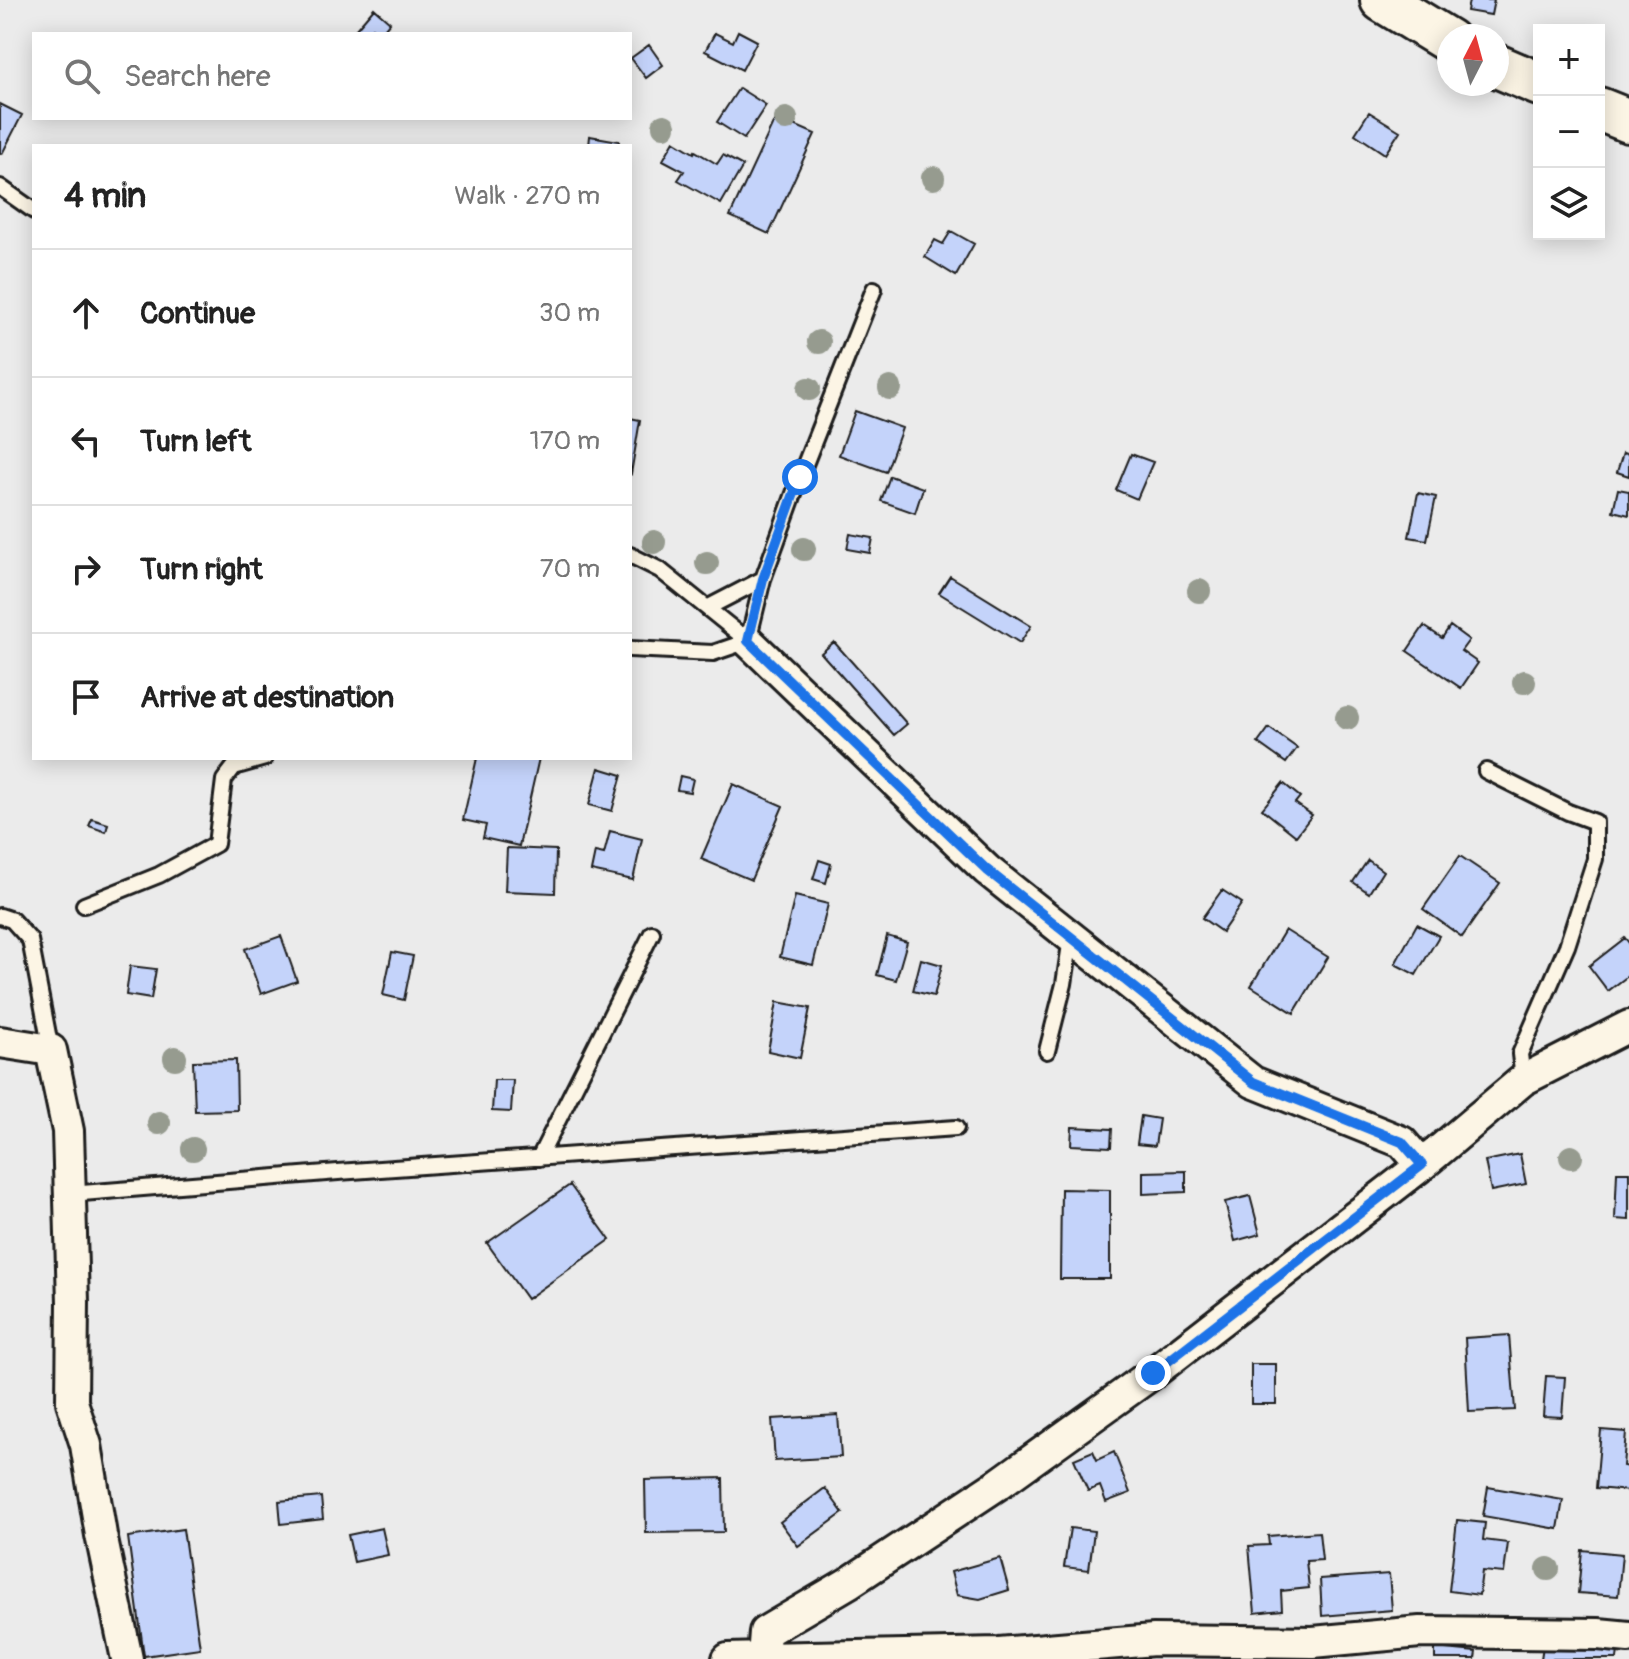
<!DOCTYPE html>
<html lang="en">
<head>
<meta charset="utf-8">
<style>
  :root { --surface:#fff; --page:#f6f6f6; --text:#222; --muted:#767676; --line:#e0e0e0 }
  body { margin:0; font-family:Pangolin,sans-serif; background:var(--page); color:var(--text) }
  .controls { position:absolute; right:24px; top:24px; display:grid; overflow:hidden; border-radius:0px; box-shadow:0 4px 20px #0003 }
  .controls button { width:72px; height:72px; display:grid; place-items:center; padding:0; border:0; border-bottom:2px solid var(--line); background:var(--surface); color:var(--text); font:40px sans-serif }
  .compass { position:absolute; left:1437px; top:24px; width:72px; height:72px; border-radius:50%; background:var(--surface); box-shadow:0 4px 20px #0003; rotate:6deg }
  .stop { position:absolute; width:24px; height:24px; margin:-18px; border:6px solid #1a73e8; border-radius:50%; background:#fff }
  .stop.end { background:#1a73e8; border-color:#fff; box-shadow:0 2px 8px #0008 }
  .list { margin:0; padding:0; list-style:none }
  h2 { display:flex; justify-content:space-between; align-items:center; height:104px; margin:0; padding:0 32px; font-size:34px }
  h2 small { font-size:26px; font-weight:400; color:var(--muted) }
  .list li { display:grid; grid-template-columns:52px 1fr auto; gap:24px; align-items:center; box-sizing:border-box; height:128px; padding:0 32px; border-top:2px solid var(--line) }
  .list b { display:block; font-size:30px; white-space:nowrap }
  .list em { font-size:26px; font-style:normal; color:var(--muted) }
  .icon { flex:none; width:44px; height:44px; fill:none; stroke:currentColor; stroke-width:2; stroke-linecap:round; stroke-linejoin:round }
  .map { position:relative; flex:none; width:1629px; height:1659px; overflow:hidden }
  .search { position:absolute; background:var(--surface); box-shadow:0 4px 20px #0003; left:32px; top:32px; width:600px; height:88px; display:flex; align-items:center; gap:20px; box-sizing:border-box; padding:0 28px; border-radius:0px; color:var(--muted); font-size:30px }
  .panel { position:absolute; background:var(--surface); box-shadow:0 4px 20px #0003; left:32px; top:144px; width:600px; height:616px; border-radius:0px }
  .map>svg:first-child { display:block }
  .building { fill:#c4d3fa; stroke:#1c1c1c; stroke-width:2 }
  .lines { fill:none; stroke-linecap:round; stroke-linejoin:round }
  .lane-casing { stroke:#1c1c1c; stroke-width:20 }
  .street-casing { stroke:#1c1c1c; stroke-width:36 }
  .secondary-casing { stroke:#1c1c1c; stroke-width:48 }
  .lane { stroke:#fcf5e5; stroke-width:14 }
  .street { stroke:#fcf5e5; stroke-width:30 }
  .secondary { stroke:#fcf5e5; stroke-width:42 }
  .tree { fill:#969b8f }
  .route { stroke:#1a73e8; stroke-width:10 }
</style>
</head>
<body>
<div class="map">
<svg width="1629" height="1659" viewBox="0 0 1629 1659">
  <rect width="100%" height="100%" fill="#ebebeb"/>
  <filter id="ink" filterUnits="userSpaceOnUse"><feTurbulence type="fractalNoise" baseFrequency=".0125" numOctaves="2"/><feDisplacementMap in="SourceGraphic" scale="16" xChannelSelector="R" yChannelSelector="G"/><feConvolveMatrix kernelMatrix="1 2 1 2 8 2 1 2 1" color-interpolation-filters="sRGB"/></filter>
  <g filter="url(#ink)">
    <!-- building -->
    <path class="building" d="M1469,0H1494L1491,15L1467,11Z
      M374,8L390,22L380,34L372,28L367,34H362L356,29Z
      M738,31L757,41L742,70L705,51L715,33L733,42Z
      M649,45L663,65L646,78L631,58Z
      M739,88L766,105L744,139L717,122Z
      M0,104L22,115L2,154L0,153Z
      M1369,112L1400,131L1385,154L1355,134Z
      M776,117L815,134L769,234L730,216Z
      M590,136L619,141L618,146H589Z
      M674,141L694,153L695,151L717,164L723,155L743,166L721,204L678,180L684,171L663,160Z
      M951,231L974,244L956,276L925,257L935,240L943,244Z
      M855,411L902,428L886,472L839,455Z
      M630,418L640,420L631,474L630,473Z
      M1623,453L1629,455V476L1617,472Z
      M1131,454L1153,462L1137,499L1116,490Z
      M890,476L923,488L915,513L881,501Z
      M1618,489L1629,491V515L1613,511Z
      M1418,493L1436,497L1427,540L1409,537Z
      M850,534L873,538L870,553L847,549Z
      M950,576L1031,626L1020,643L939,593Z
      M1424,626L1442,638L1450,626L1469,640L1461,651L1478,663L1461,688L1407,651Z
      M834,642L907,724L894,735L821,653Z
      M1269,728L1297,748L1286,763L1258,743Z
      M477,758H539L519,846L483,838L486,825L463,820Z
      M599,768L622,775L612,811L589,805Z
      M680,776L693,779L690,792L677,790Z
      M1283,783L1300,797L1295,803L1312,815L1296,836L1262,809Z
      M733,784L783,806L751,880L701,859Z
      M92,819L108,824L106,832L89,826Z
      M610,831L642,839L633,880L591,871L595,852L604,854Z
      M507,848L556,850L555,893L505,891Z
      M1460,856L1500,883L1462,937L1423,909Z
      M819,860L831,864L826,883L813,879Z
      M1368,860L1383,871L1369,893L1353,882Z
      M1222,890L1242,903L1222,932L1202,918Z
      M795,896L828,904L813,965L780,957Z
      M1417,924L1439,936L1416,975L1395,964Z
      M1285,930L1328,957L1294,1013L1251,986Z
      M281,936L297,981L261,994L245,949Z
      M887,936L907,942L896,980L877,975Z
      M1625,938L1629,943V975L1608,991L1589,966Z
      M392,952L413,956L404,1000L383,995Z
      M921,959L942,965L934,996L913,991Z
      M130,966L156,969L151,999L126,995Z
      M777,1002L810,1008L800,1058L768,1051Z
      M236,1060L237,1110L195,1111L193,1061Z
      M494,1080H513L511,1112L492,1111Z
      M1141,1116L1159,1119L1155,1146L1137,1144Z
      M1072,1127L1112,1129L1111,1147L1071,1145Z
      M1520,1154L1526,1184L1491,1191L1485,1161Z
      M1186,1171V1192L1143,1194V1172Z
      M1617,1172H1629V1220L1615,1219Z
      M570,1185L610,1240L527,1299L487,1243Z
      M1061,1189L1110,1190V1279H1060Z
      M1250,1196L1260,1234L1235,1241L1225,1202Z
      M1509,1335L1515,1410L1469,1412L1465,1338Z
      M1251,1364H1276V1404H1251Z
      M1546,1376L1565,1377L1562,1417L1543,1416Z
      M838,1415L841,1457L775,1461L772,1419Z
      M1601,1430L1626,1432L1623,1466L1629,1467V1491L1596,1488Z
      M1093,1451L1097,1460L1114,1452L1130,1493L1106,1502L1100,1486L1088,1491L1074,1459Z
      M723,1478L724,1532L646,1533L645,1480Z
      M1488,1487L1563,1500L1558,1529L1483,1516Z
      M825,1488L843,1513L798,1546L780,1522Z
      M321,1497L323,1519L281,1524L279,1501Z
      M1457,1520L1485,1523L1483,1540L1508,1543L1504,1573L1482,1571L1479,1595L1449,1591Z
      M382,1528L388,1555L354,1562L348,1535Z
      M1070,1528L1094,1531L1089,1570L1064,1567Z
      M183,1529L200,1648L144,1656L128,1537Z
      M1319,1532L1322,1560L1306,1561L1309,1588L1281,1591L1282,1610L1255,1613L1249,1546L1269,1545L1268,1536Z
      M1582,1550L1622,1554L1618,1596L1578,1593Z
      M1000,1558L1009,1590L980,1599L957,1595L951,1572Z
      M1389,1574L1392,1610L1322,1616L1320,1579Z
      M1544,1639L1618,1650L1617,1659H1541Z
      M1435,1648L1476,1652L1475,1659H1435Z"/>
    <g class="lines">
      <!-- lane casing -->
      <g class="lane-casing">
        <path id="lane" d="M0,187L34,211
          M630,555L660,570L748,641
          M707,608L763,579L800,477L874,289
          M748,641L763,579
          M630,649L713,653L748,641
          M1486,771L1568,812L1595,822V859L1567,946L1520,1054L1523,1080
          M84,905L159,875L216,844L224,780L234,767L265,758
          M0,916L12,920L30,940L51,1050
          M1047,1051L1064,984L1071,938
          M539,1158L652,933
          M70,1194L338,1172L956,1128"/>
      </g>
      <!-- street casing -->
      <g class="street-casing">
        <path id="street" d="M748,641L987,870L1253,1082L1402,1142L1422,1165
          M0,1042L51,1050L68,1131L73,1302L72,1402L86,1445L101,1535L127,1659
          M763,1658L999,1653L1154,1640L1313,1642L1420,1632L1598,1634L1629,1637
          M728,1659L763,1658L765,1632L850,1582L1000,1483L1153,1373L1422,1165L1523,1080L1629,1026"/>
      </g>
      <!-- secondary casing -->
      <g class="secondary-casing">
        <path id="secondary" d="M1382,0L1449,41
          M1497,66L1539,84
          M1599,109L1629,121"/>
      </g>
      <!-- lane -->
      <use href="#lane" class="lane"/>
      <!-- street -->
      <use href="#street" class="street"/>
      <!-- secondary -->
      <use href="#secondary" class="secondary"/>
    </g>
    <!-- trees -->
    <g class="tree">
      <circle cx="786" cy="119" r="12"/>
      <circle cx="664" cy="126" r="12"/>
      <circle cx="933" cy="178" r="12"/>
      <circle cx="819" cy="342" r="12"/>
      <circle cx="890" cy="388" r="12"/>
      <circle cx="809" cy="389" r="12"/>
      <circle cx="654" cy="542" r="12"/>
      <circle cx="804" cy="549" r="12"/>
      <circle cx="707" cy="563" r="12"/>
      <circle cx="1199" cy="591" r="12"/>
      <circle cx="1524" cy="682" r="12"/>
      <circle cx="1347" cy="718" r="12"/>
      <circle cx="175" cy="1058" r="12"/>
      <circle cx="159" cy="1123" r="12"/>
      <circle cx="193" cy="1149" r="12"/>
      <circle cx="1571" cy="1157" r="12"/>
      <circle cx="1548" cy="1569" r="12"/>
    </g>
  </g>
  <g class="lines" filter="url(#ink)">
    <!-- route -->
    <path class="route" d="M800,477L763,579L748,641L987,870L1253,1082L1402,1142L1422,1165L1153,1373"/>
  </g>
</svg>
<div class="controls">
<button>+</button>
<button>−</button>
<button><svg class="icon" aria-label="layers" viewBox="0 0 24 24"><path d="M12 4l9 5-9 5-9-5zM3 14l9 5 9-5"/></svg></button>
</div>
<svg class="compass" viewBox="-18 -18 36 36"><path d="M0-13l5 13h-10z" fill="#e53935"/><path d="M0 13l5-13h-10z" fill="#767676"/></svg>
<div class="stop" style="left:800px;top:477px"></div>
<div class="stop end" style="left:1153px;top:1373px"></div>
<div class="search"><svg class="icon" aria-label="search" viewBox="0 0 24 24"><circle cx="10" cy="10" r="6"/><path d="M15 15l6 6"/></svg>Search here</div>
<section class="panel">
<h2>4 min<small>Walk · 270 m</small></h2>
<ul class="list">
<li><svg class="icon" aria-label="ahead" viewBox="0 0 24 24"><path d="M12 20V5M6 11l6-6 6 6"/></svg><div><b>Continue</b></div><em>30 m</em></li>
<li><svg class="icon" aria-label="left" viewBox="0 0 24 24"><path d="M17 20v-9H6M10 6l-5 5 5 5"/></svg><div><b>Turn left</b></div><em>170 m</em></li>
<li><svg class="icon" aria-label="right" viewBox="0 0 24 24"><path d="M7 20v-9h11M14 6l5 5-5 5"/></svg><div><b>Turn right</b></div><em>70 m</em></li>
<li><svg class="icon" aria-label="arrive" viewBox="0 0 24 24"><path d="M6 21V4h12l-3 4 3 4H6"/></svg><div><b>Arrive at destination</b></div></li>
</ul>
</section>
</div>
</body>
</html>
